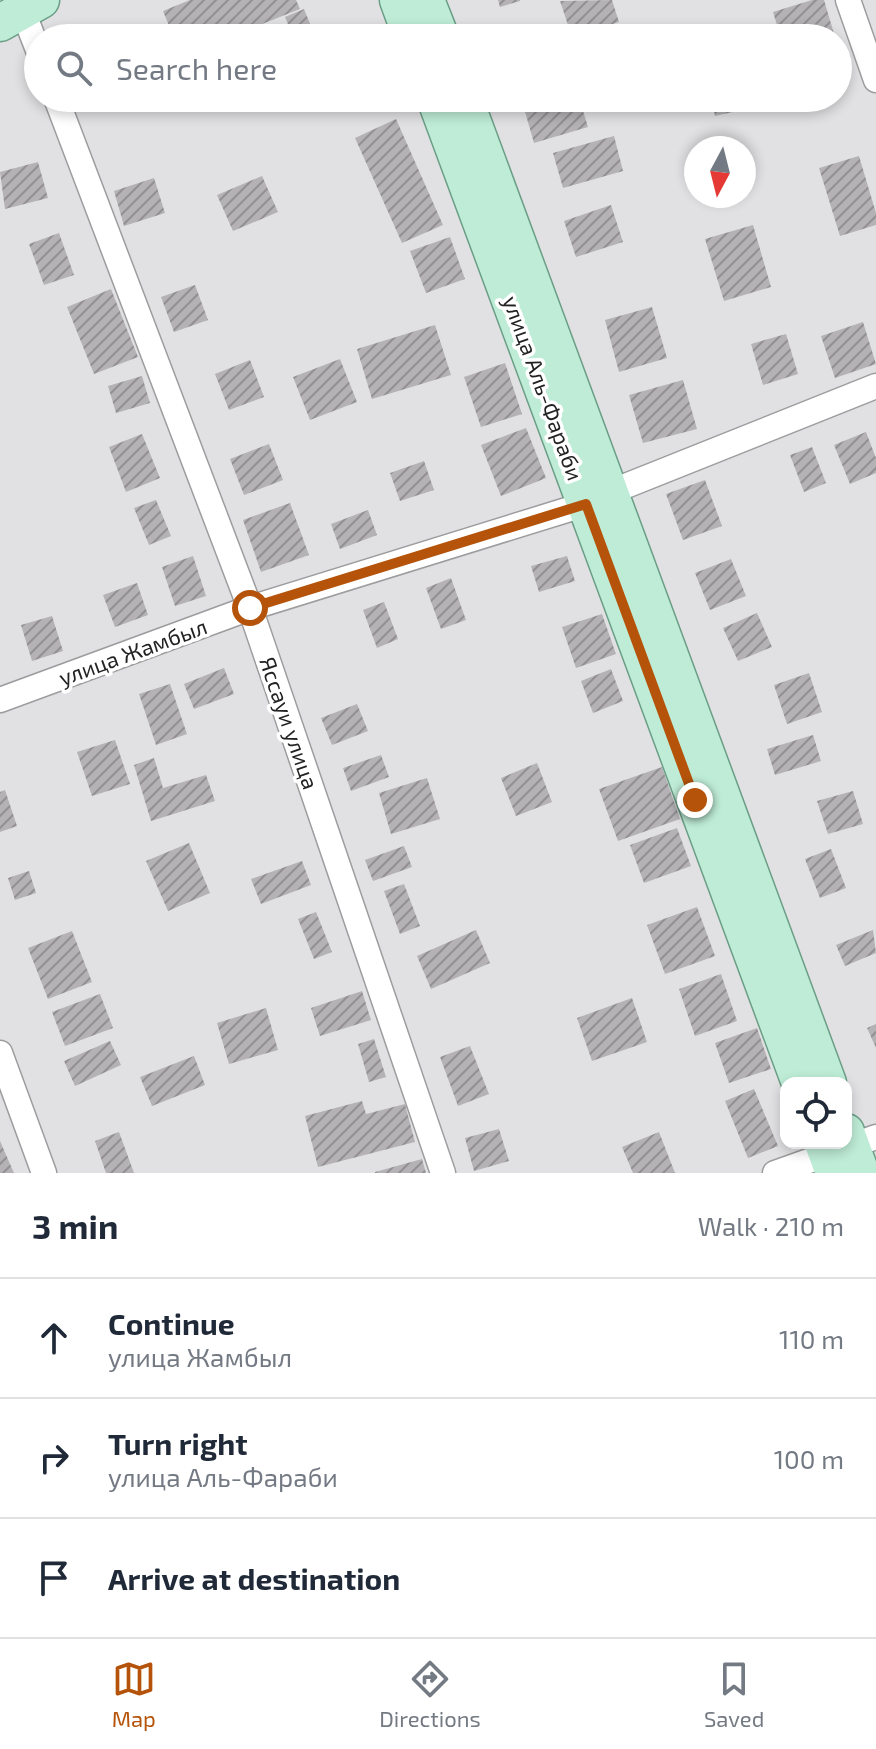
<!DOCTYPE html>
<html lang="en">
<head>
<meta charset="utf-8">
<style>
  :root { --surface:#fff; --page:#f2f2f3; --text:#1f2937; --muted:#747a83; --line:#e0e1e3; --accent:#b45309 }
  body { margin:0; font-family:"Exo 2",sans-serif; background:var(--page); color:var(--text) }
  .controls { position:absolute; right:24px; bottom:24px; display:grid; overflow:hidden; border-radius:16px; box-shadow:0 4px 12px #0003 }
  .controls button { width:72px; height:72px; display:grid; place-items:center; padding:0; border:0; border-bottom:2px solid var(--line); background:var(--surface); color:var(--text); font:40px sans-serif }
  .compass { position:absolute; left:684px; top:136px; width:72px; height:72px; border-radius:50%; background:var(--surface); box-shadow:0 4px 12px #0003; rotate:187deg }
  .stop { position:absolute; width:24px; height:24px; margin:-18px; border:6px solid #b45309; border-radius:50%; background:#fff }
  .stop.end { background:#b45309; border-color:#fff; box-shadow:0 2px 8px #0008 }
  .list { margin:0; padding:0; list-style:none }
  h2 { display:flex; justify-content:space-between; align-items:center; height:104px; margin:0; padding:0 32px; font-size:34px }
  h2 small { font-size:26px; font-weight:400; color:var(--muted) }
  .list li { display:grid; grid-template-columns:52px 1fr auto; gap:24px; align-items:center; box-sizing:border-box; height:120px; padding:0 32px; border-top:2px solid var(--line) }
  .list b { display:block; font-size:30px; white-space:nowrap }
  .list p { margin:0; font-size:26px; white-space:nowrap; color:var(--muted) }
  .list em { font-size:26px; font-style:normal; color:var(--muted) }
  .icon { flex:none; width:44px; height:44px; fill:none; stroke:currentColor; stroke-width:2; stroke-linecap:round; stroke-linejoin:round }
  .map { position:relative; flex:none; width:876px; height:1173px; overflow:hidden }
  .search { position:absolute; background:var(--surface); box-shadow:0 4px 12px #0003; left:24px; right:24px; top:24px; height:88px; display:flex; align-items:center; gap:20px; box-sizing:border-box; padding:0 28px; border-radius:44px; color:var(--muted); font-size:30px }
  .sheet { height:464px; background:var(--surface) }
  nav { display:flex; justify-content:space-around; align-items:center; box-sizing:border-box; height:112px; border-top:2px solid var(--line); background:var(--surface); font-size:22px; color:var(--muted) }
  nav a { display:grid; justify-items:center; gap:4px }
  nav .on { color:var(--accent) }
  .map>svg:first-child { display:block }
  .building { fill:url(#building-hatch) }
  .lines { fill:none; stroke-linecap:round; stroke-linejoin:round }
  .street-casing { stroke:#9d9d9f; stroke-width:27 }
  .primary-casing { stroke:#6b9e86; stroke-width:39 }
  .street { stroke:#fff; stroke-width:24 }
  .primary { stroke:#beecd6; stroke-width:36 }
  .route { stroke:#b45309; stroke-width:10 }
  .labels { text-anchor:middle; stroke-width:7; stroke-linejoin:round; paint-order:stroke }
  .street-label { font-size:22px; fill:#222223; stroke:#fff }
</style>
</head>
<body>
<div class="map">
<svg width="876" height="1173" viewBox="0 0 876 1173">
  <defs>
    <pattern id="building-hatch" width="6" height="6" patternUnits="userSpaceOnUse" patternTransform="scale(2)"><rect width="6" height="6" fill="#b4b2b4"/><path d="M-1 1l2-2M0 6l6-6M5 7l2-2" fill="none" stroke="#929092"/></pattern>
  </defs>
  <rect width="100%" height="100%" fill="#e1e1e3"/>
  <!-- building -->
  <path class="building" d="M190,0H296L300,9L227,38H174L163,11Z
    M498,0H520V1L500,7Z
    M612,0L619,22L572,37L560,1Z
    M812,0H824L835,37L781,38L773,12Z
    M304,9L316,38H283L292,34L285,17Z
    M521,98H579L588,127L534,143Z
    M711,98H763L764,105L715,116Z
    M396,119L443,225L402,243L355,138Z
    M614,136L623,171L563,188L553,153Z
    M859,156L876,213V225L840,236L819,168Z
    M38,162L48,198L5,209L0,172Z
    M262,176L278,212L233,231L217,195Z
    M154,178L165,213L124,226L114,191Z
    M611,205L623,242L576,257L564,221Z
    M753,225L771,287L724,301L705,239Z
    M59,233L74,275L44,285L29,244Z
    M450,237L465,279L426,293L410,251Z
    M195,285L208,320L174,332L161,297Z
    M111,289L138,357L94,374L67,307Z
    M652,307L667,358L619,372L605,320Z
    M863,322L876,364L835,378L821,336Z
    M435,325L451,375L372,399L357,349Z
    M786,334L798,374L763,385L751,344Z
    M340,359L357,402L310,420L293,377Z
    M250,360L264,397L229,410L215,374Z
    M505,363L522,414L481,427L464,377Z
    M142,376L150,403L116,413L108,386Z
    M683,380L697,429L643,443L629,395Z
    M526,428L546,478L501,496L481,445Z
    M866,432L876,458V473L850,484L834,445Z
    M142,434L160,478L126,492L109,447Z
    M269,444L283,480L244,495L230,459Z
    M812,447L826,483L804,492L790,455Z
    M424,461L434,490L400,501L390,473Z
    M705,480L722,526L683,540L666,494Z
    M156,500L171,536L149,545L134,508Z
    M290,503L309,555L261,572L243,520Z
    M368,510L377,535L340,549L331,524Z
    M193,556L206,596L175,606L162,567Z
    M567,556L575,581L539,592L531,566Z
    M731,559L746,596L710,610L695,573Z
    M451,578L466,620L441,629L426,588Z
    M137,583L148,615L115,627L103,595Z
    M384,602L398,639L377,648L363,610Z
    M757,613L772,647L738,661L723,628Z
    M602,614L616,654L576,668L562,627Z
    M52,616L63,651L32,661L21,625Z
    M224,668L234,694L194,709L184,684Z
    M611,669L623,701L593,713L581,681Z
    M809,673L822,712L787,724L774,685Z
    M170,684L187,734L156,745L139,694Z
    M357,704L368,731L332,745L321,718Z
    M813,735L821,761L775,775L767,749Z
    M115,740L130,784L92,796L77,752Z
    M381,755L389,777L351,791L343,768Z
    M154,758L163,788L206,775L215,801L151,821L134,765Z
    M537,763L552,802L516,816L501,778Z
    M662,767L680,819L618,841L599,789Z
    M427,778L440,819L391,834L379,793Z
    M5,790L17,826L0,832V792Z
    M853,791L863,824L828,834L817,801Z
    M677,828L691,866L644,883L630,845Z
    M189,843L210,893L168,911L146,861Z
    M404,846L412,867L373,881L365,860Z
    M831,849L846,888L820,898L805,859Z
    M302,861L311,885L261,904L251,879Z
    M29,871L36,893L15,900L8,878Z
    M404,884L420,926L400,934L384,891Z
    M697,907L715,956L665,974L647,925Z
    M316,912L332,952L314,959L298,919Z
    M476,930L490,963L431,989L417,956Z
    M873,930L876,953L845,966L836,945Z
    M72,931L92,982L48,999L28,948Z
    M721,974L737,1021L695,1036L679,989Z
    M362,991L371,1020L320,1036L311,1008Z
    M100,994L113,1028L65,1046L52,1012Z
    M632,998L647,1042L592,1061L577,1018Z
    M266,1008L278,1050L229,1064L217,1023Z
    M876,1024V1048L867,1028Z
    M757,1028L771,1069L729,1083L715,1043Z
    M374,1039L386,1077L369,1082L358,1044Z
    M110,1041L121,1065L75,1086L64,1061Z
    M470,1046L489,1094L458,1106L440,1057Z
    M194,1056L205,1085L152,1106L140,1077Z
    M754,1089L778,1146L748,1158L725,1101Z
    M362,1101L366,1114L405,1104L415,1142L318,1167L305,1116Z
    M499,1129L509,1161L474,1171L465,1138Z
    M119,1132L134,1173H106L95,1141Z
    M659,1132L675,1173H633L622,1147Z
    M0,1141L14,1173H0Z
    M422,1159L426,1173H375V1172Z"/>
  <g class="lines">
    <!-- street casing -->
    <g class="street-casing">
      <path id="street" d="M848,0L876,80
        M22,9L38,50
        M56,98L250,608L443,1173
        M613,491L876,386
        M0,700L250,608L586,504
        M0,1053L44,1173
        M775,1173L876,1137"/>
    </g>
    <!-- primary casing -->
    <g class="primary-casing">
      <path id="primary" d="M398,0L412,38
        M426,0L441,38
        M0,23L41,0
        M435,98L800,1083
        M464,98C588,425 705,755 828,1083
        M846,1132L861,1173
        M823,1143L834,1173"/>
    </g>
    <!-- street -->
    <use href="#street" class="street"/>
    <!-- primary -->
    <use href="#primary" class="primary"/>
  </g>
  <g class="lines">
    <!-- route -->
    <path class="route" d="M250,608L586,504L695,800"/>
  </g>
  <g class="labels">
    <!-- street labels -->
    <g class="street-label">
      <text transform="translate(543 388) rotate(70)" y="8">улица Аль-Фараби</text>
      <text transform="translate(133 652) rotate(-20)" y="8">улица Жамбыл</text>
      <text transform="translate(289 723) rotate(71)" y="8">Яссауи улица</text>
    </g>
  </g>
</svg>
<div class="controls">
<button><svg class="icon" aria-label="locate" viewBox="0 0 24 24"><circle cx="12" cy="12" r="6"/><path d="M12 2v4M12 18v4M2 12h4M18 12h4"/></svg></button>
</div>
<svg class="compass" viewBox="-18 -18 36 36"><path d="M0-13l5 13h-10z" fill="#e53935"/><path d="M0 13l5-13h-10z" fill="#747a83"/></svg>
<div class="stop" style="left:250px;top:608px"></div>
<div class="stop end" style="left:695px;top:800px"></div>
<div class="search"><svg class="icon" aria-label="search" viewBox="0 0 24 24"><circle cx="10" cy="10" r="6"/><path d="M15 15l6 6"/></svg>Search here</div>
</div>
<section class="sheet">
<h2>3 min<small>Walk · 210 m</small></h2>
<ul class="list">
<li><svg class="icon" aria-label="ahead" viewBox="0 0 24 24"><path d="M12 20V5M6 11l6-6 6 6"/></svg><div><b>Continue</b><p>улица Жамбыл</p></div><em>110 m</em></li>
<li><svg class="icon" aria-label="right" viewBox="0 0 24 24"><path d="M7 20v-9h11M14 6l5 5-5 5"/></svg><div><b>Turn right</b><p>улица Аль-Фараби</p></div><em>100 m</em></li>
<li><svg class="icon" aria-label="arrive" viewBox="0 0 24 24"><path d="M6 21V4h12l-3 4 3 4H6"/></svg><div><b>Arrive at destination</b></div></li>
</ul>
</section>
<nav>
<a class="on"><svg class="icon" aria-label="map" viewBox="0 0 24 24"><path d="M3 6l6-2 6 2 6-2v14l-6 2-6-2-6 2zM9 4v14M15 6v14"/></svg>Map</a>
<a><svg class="icon" aria-label="directions" viewBox="0 0 24 24"><path d="M12 3l9 9-9 9-9-9zM9 14v-3h6M13 9l2 2-2 2"/></svg>Directions</a>
<a><svg class="icon" aria-label="saved" viewBox="0 0 24 24"><path d="M7 4h10v16l-5-4-5 4z"/></svg>Saved</a>
</nav>
</body>
</html>
